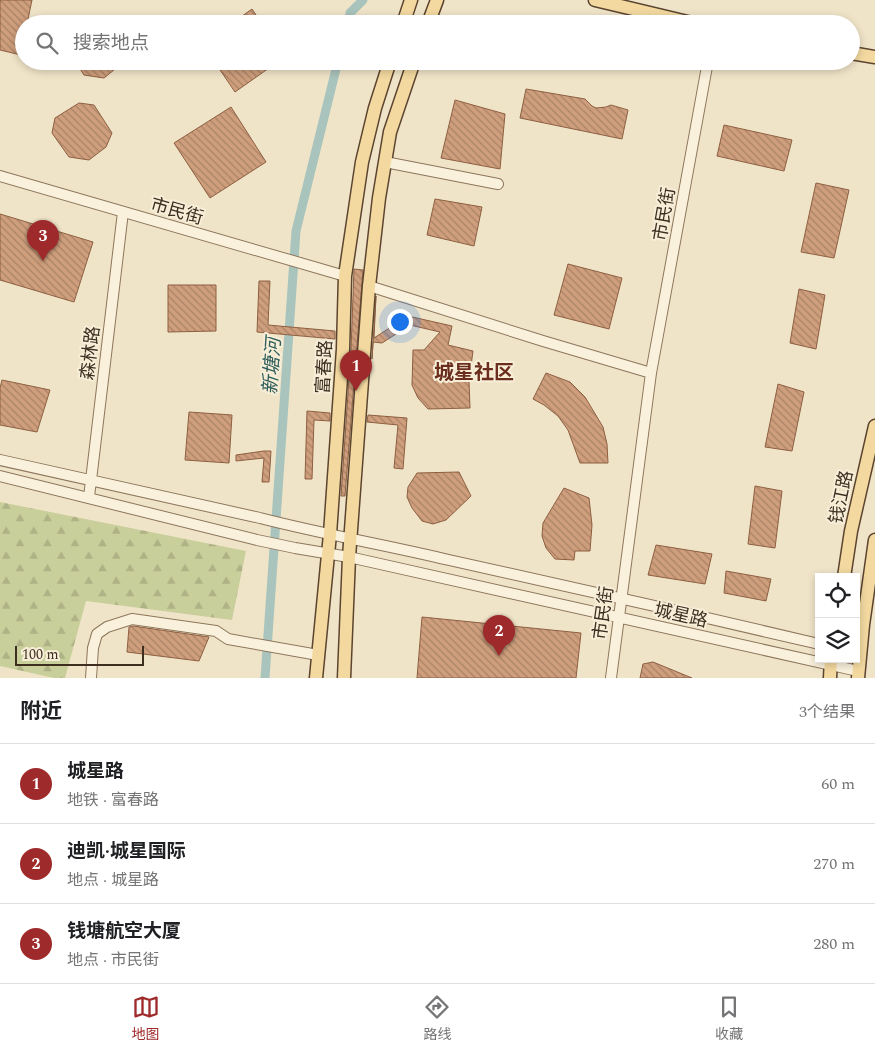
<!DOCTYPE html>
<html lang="zh">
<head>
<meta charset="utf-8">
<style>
  :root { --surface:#fff; --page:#f6f6f6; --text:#202124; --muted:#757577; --line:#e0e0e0; --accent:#9e2a2b }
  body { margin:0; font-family:Spectral,"Noto Sans SC",serif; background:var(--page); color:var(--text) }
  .controls { position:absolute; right:15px; bottom:15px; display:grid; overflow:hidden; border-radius:0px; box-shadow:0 2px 8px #0003 }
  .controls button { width:45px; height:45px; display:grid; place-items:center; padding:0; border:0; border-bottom:1px solid var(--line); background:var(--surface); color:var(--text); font:25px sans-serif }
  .scale { position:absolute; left:15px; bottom:12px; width:129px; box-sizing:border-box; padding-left:5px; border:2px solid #3d2e20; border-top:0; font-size:14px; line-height:18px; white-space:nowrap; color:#3d2e20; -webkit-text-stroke:4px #f7eed8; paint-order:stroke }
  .you { position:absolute; left:399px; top:321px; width:18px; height:18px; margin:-12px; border:4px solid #fff; border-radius:50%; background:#1a73e8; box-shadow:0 0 0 8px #1a73e833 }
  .badge { display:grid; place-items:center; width:32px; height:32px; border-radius:50%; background:var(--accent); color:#fff; font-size:16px; font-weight:700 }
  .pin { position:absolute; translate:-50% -41px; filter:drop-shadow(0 1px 2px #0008) }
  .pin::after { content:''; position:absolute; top:26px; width:18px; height:15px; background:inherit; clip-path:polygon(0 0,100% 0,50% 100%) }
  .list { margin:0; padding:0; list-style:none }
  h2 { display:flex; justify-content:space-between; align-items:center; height:65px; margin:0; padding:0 20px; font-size:21px }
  h2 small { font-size:16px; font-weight:400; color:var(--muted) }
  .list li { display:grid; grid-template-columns:32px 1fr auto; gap:15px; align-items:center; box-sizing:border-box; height:80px; padding:0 20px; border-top:1px solid var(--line) }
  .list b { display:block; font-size:19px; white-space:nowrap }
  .list p { margin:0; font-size:16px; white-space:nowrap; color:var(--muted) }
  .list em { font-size:16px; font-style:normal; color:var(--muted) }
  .icon { flex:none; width:28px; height:28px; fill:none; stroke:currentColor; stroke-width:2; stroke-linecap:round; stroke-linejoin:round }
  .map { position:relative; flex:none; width:875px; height:678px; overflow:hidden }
  .search { position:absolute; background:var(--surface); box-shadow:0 2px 8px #0003; left:15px; right:15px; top:15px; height:55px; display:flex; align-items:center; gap:12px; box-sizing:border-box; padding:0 18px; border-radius:28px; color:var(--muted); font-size:19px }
  .sheet { height:305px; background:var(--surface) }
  nav { display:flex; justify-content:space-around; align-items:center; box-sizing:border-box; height:70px; border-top:1px solid var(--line); background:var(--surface); font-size:14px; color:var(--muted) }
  nav a { display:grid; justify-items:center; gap:2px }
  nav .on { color:var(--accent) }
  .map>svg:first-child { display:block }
  .forest { fill:url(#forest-firs) }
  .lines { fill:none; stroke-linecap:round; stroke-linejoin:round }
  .canal { stroke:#a9c4bc; stroke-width:9 }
  .building { fill:url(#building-back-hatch); stroke:#8d5f41 }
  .minor-casing { stroke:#8d765c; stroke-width:12 }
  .major-casing { stroke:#5b4430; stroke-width:15 }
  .minor { stroke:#faf1dc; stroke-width:10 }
  .major { stroke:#f3d9a0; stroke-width:12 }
  .labels { text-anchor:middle; stroke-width:4; stroke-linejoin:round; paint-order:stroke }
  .street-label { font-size:18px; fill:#3d2e20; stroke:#f7eed8 }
  .water-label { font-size:19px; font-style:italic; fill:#2f5d5a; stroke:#f7eed8 }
  .quarter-label { font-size:20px; font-weight:bold; fill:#6b2e1e; stroke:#f7eed8 }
</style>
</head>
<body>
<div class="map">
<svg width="875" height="678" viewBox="0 0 875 678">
  <defs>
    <pattern id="forest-firs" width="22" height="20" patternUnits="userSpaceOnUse" patternTransform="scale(1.25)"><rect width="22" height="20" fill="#c9cf9b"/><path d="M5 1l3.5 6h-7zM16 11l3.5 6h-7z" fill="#aeb285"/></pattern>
    <pattern id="building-back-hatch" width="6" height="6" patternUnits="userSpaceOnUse" patternTransform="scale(1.25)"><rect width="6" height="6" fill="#cf9f7d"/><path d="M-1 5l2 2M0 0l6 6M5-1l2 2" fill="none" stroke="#a98266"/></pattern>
  </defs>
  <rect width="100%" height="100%" fill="#f0e4c8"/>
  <!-- forest -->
  <path class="forest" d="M0,502L246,551L232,620L86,601L65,678H54L0,666Z"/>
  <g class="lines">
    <!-- canal -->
    <path class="canal" d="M348,24L350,13L363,0
      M265,678L296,231L338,61"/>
  </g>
  <!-- building -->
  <path class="building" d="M0,0H32L27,24H24V40L21,55L0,50Z
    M252,9L262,24H231Z
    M75,61H125L104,78L84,75Z
    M214,61H279L235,92Z
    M526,89L585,99L592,106L596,108L606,107L611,105L628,110L622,139L520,118Z
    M455,100L505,114L500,169L441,158Z
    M79,103L94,105L112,133L106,147L89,160L69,157L52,133L55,118Z
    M231,107L266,162L210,198L174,143Z
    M724,125L792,140L784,171L717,156Z
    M816,183L849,190L834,258L801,252Z
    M435,199L482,207L474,246L427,235Z
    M0,214L93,242L74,302L0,280Z
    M568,264L622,278L609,329L554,315Z
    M354,269L363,270L345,496H341L351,350Z
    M259,281H270L268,325L335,331V339L257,332Z
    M168,285H216V331L168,332Z
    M799,289L825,295L816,349L790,343Z
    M376,296L374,338L408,316L452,326L448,345L473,351L469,381L470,408L428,409L418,398L412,385L413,350H424L440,332L410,325L382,343L373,342L372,359Z
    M546,373L570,382L585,397L603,427L607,444L608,463H580L568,430L558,416L544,405L533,399Z
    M2,380L50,390L37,432L0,425V388Z
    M778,384L804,392L792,451L765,447Z
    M307,411L330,413V421L314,420L312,479H305Z
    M189,412L232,415L229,463L185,460Z
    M368,415L407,418L403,469L394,468L398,425L367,422Z
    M264,451H271L269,482H262L264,458L236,461V455Z
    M459,472L471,496L446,520L433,524L422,521L412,508L407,497L408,487L417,473Z
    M755,486L782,491L775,548L748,544Z
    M564,488L589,498L592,525L590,551H575L574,560L555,559L546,548L542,536L543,523Z
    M656,545L712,554L705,584L648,575Z
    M726,571L771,579L766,601L724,593Z
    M422,617L581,633L576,678H417Z
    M133,626L209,637L199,661L127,652L129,627Z
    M653,662L692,678H640L643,664Z"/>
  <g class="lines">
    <!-- minor casing -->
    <g class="minor-casing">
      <path id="minor" d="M385,162L498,184
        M0,176L345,276
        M369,286L543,341L651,373
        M0,460L260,518C322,534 386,545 449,560C572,587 696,615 819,644
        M0,476L257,540L295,548L349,557L858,671
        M89,497L123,212
        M91,678L93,648L97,634L107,627L132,619L216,631L228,639L318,655
        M611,678L651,373L708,61"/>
    </g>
    <!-- major casing -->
    <g class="major-casing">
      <path id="major" d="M595,0L696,24
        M403,24L411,0
        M428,24L437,0
        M851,53L875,57
        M844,577L851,531L875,426
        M316,678L330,534L343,349L345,276L362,162L375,108L390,61
        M344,678L349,557L369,286L379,198L390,132L414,61
        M830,678L831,659
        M858,678L863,625L875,540"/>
    </g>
    <!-- minor -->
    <use href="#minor" class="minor"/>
    <!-- major -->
    <use href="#major" class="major"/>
  </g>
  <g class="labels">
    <!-- street labels -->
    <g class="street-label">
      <text transform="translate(177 211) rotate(16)" y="6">市民街</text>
      <text transform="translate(664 214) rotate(-80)" y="6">市民街</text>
      <text transform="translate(90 353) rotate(-83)" y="6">森林路</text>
      <text transform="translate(324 367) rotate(-87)" y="6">富春路</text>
      <text transform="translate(841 497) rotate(-78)" y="6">钱江路</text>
      <text transform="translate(603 613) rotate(-82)" y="6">市民街</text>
      <text transform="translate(681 615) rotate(13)" y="6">城星路</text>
    </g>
    <!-- water labels -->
    <g class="water-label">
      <text transform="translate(271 366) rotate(-86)" y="7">新塘河</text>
    </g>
    <!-- quarter labels -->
    <g class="quarter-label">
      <text x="474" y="379">城星社区</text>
    </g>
  </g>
</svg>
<div class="controls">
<button><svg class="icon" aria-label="locate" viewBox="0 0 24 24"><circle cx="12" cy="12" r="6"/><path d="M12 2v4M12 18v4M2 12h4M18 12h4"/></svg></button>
<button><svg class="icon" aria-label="layers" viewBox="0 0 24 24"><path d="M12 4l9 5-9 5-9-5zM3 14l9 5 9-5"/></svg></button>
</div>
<div class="scale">100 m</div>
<div class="you"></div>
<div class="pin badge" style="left:356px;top:391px">1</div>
<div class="pin badge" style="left:499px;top:656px">2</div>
<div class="pin badge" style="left:43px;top:261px">3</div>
<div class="search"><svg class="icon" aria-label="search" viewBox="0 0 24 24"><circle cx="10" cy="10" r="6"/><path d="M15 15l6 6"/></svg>搜索地点</div>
</div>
<section class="sheet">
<h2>附近<small>3个结果</small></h2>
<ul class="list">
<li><span class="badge">1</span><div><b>城星路</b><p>地铁 · 富春路</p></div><em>60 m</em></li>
<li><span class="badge">2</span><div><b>迪凯·城星国际</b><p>地点 · 城星路</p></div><em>270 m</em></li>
<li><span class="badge">3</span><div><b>钱塘航空大厦</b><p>地点 · 市民街</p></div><em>280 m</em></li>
</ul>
</section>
<nav>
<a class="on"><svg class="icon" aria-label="map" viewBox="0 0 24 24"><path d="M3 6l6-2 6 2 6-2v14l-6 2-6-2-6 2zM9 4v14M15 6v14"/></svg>地图</a>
<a><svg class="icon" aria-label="directions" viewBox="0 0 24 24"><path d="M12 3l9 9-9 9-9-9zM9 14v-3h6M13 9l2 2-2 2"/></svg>路线</a>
<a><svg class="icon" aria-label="saved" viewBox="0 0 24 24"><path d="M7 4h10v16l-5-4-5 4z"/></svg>收藏</a>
</nav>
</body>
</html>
